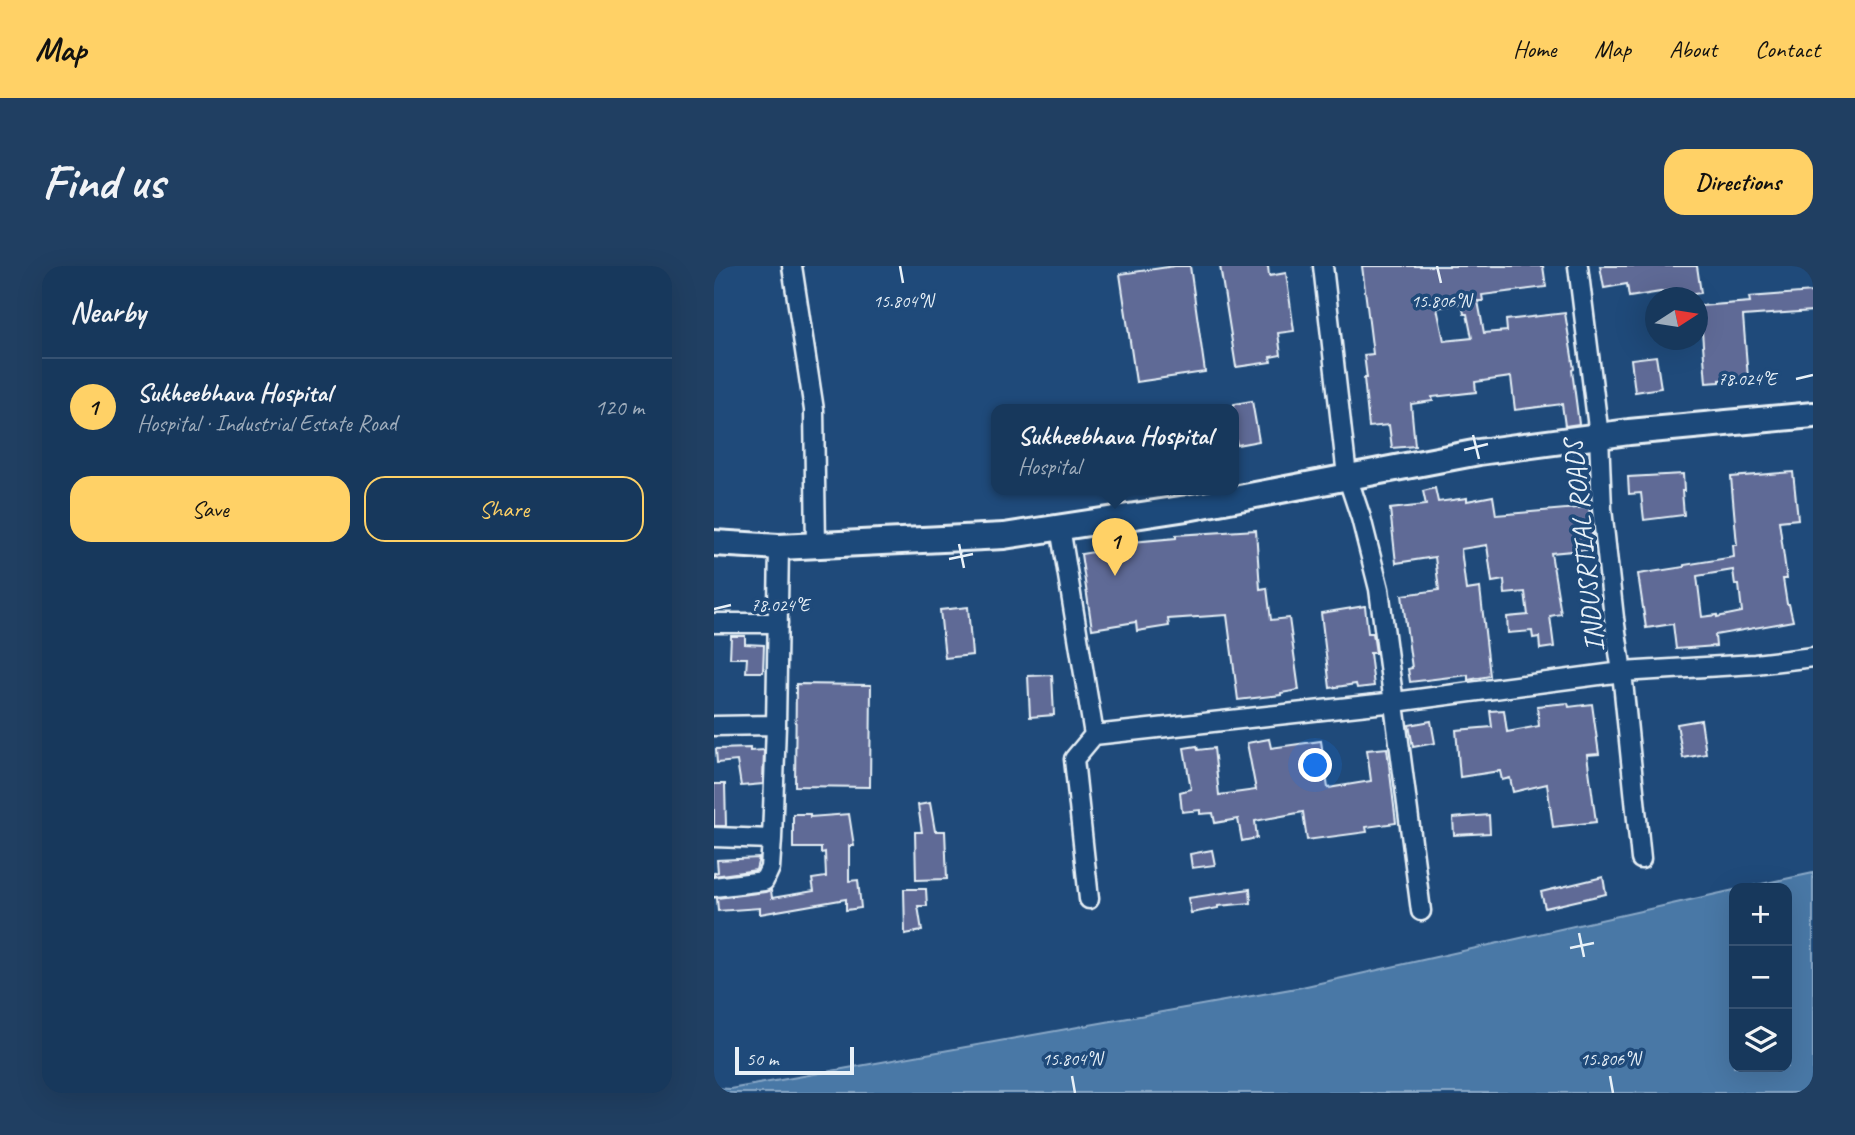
<!DOCTYPE html>
<html lang="en">
<head>
<meta charset="utf-8">
<style>
  :root { --surface:#17385c; --page:#203f62; --text:#f1f3f6; --muted:#9eacbb; --line:#365272; --accent:#ffd166 }
  body { margin:0; font-family:Caveat,sans-serif; background:var(--page); color:var(--text) }
  .controls { position:absolute; right:21px; bottom:21px; display:grid; overflow:hidden; border-radius:14px; box-shadow:0 7px 28px #0002 }
  .controls button { width:63px; height:63px; display:grid; place-items:center; padding:0; border:0; border-bottom:2px solid var(--line); background:var(--surface); color:var(--text); font:35px sans-serif }
  .compass { position:absolute; left:931px; top:21px; width:63px; height:63px; border-radius:50%; background:var(--surface); box-shadow:0 7px 28px #0002; rotate:78deg }
  .scale { position:absolute; left:21px; bottom:18px; width:119px; box-sizing:border-box; padding-left:7px; border:4px solid #e8f1f8; border-top:0; font-size:19px; line-height:24px; white-space:nowrap; color:#e8f1f8; -webkit-text-stroke:5px #1f4a7a; paint-order:stroke }
  .you { position:absolute; left:602px; top:500px; width:24px; height:24px; margin:-18px; border:5px solid #fff; border-radius:50%; background:#1a73e8; box-shadow:0 0 0 10px #1a73e833 }
  .badge { display:grid; place-items:center; width:46px; height:46px; border-radius:50%; background:var(--accent); color:#111; font-size:23px; font-weight:700 }
  .pin { position:absolute; translate:-50% -58px; filter:drop-shadow(0 2px 4px #0008) }
  .pin::after { content:''; position:absolute; top:37px; width:24px; height:21px; background:inherit; clip-path:polygon(0 0,100% 0,50% 100%) }
  .popup { position:absolute; left:277px; top:138px; width:248px; height:91px; box-sizing:border-box; display:grid; place-content:center; border-radius:14px; background:var(--surface); filter:drop-shadow(0 2px 5px #0005); font-size:23px; white-space:nowrap; color:var(--muted) }
  .popup b { font-size:26px; color:var(--text) }
  .popup::after { content:''; position:absolute; left:50%; top:100%; margin-left:-14px; border:14px solid transparent; border-top-color:var(--surface) }
  .list { margin:0; padding:0; list-style:none }
  h2 { display:flex; justify-content:space-between; align-items:center; height:91px; margin:0; padding:0 28px; font-size:30px }
  h2 small { font-size:23px; font-weight:400; color:var(--muted) }
  .list li { display:grid; grid-template-columns:46px 1fr auto; gap:21px; align-items:center; box-sizing:border-box; height:98px; padding:0 28px; border-top:2px solid var(--line) }
  .list b { display:block; font-size:26px; white-space:nowrap }
  .list p { margin:0; font-size:23px; white-space:nowrap; color:var(--muted) }
  .list em { font-size:23px; font-style:normal; color:var(--muted) }
  .actions { display:flex; gap:14px; padding:21px 28px }
  .actions a { flex:1; padding:16px 0; border:2px solid var(--accent); border-radius:21px; text-align:center; font-size:24px; color:var(--accent) }
  .actions .main { background:var(--accent); color:#111 }
  .icon { flex:none; width:38px; height:38px; fill:none; stroke:currentColor; stroke-width:2; stroke-linecap:round; stroke-linejoin:round }
  .map { position:relative; flex:none; width:1099px; height:827px; overflow:hidden; border-radius:21px }
  header { display:flex; align-items:center; gap:42px; box-sizing:border-box; height:98px; padding:0 35px; background:var(--accent); color:#111 }
  header strong { font-size:33px }
  nav { display:flex; gap:38px; margin-inline-start:auto; font-size:24px }
  .intro { display:flex; align-items:center; justify-content:space-between; box-sizing:border-box; height:168px; padding:0 42px }
  h1 { margin:0; font-size:49px }
  .button { padding:18px 32px; border-radius:21px; background:var(--accent); color:#111; font-size:24px; font-weight:700 }
  main { display:flex; gap:42px; padding:0 42px }
  aside { flex:1; background:var(--surface); border-radius:21px; box-shadow:0 7px 28px #0002 }
  .map>svg:first-child { display:block }
  .water { fill:#4a78a6; stroke:#89a8c7; stroke-width:2 }
  .building { fill:#5f6b96; stroke:#e8f1f8; stroke-width:2; fill-rule:evenodd }
  .lines { fill:none; stroke-linecap:round; stroke-linejoin:round }
  .street-casing { stroke:#e8f1f8; stroke-width:23 }
  .secondary-casing { stroke:#e8f1f8; stroke-width:30 }
  .street { stroke:#1f4a7a; stroke-width:18 }
  .secondary { stroke:#1f4a7a; stroke-width:24 }
  .ticks { fill:none; stroke:#e8f1f8; stroke-width:2.5 }
  .labels { text-anchor:middle; stroke-width:7; stroke-linejoin:round; paint-order:stroke }
  .street-label { font-size:28px; fill:#e8f1f8; stroke:#1f4a7a }
  .ticks-label { font-size:18px; text-anchor:middle; fill:#e8f1f8; stroke:#1f4a7a; stroke-width:7; stroke-linejoin:round; paint-order:stroke }
</style>
</head>
<body>
<header>
<strong>Map</strong>
<nav><a>Home</a><a>Map</a><a>About</a><a>Contact</a></nav>
</header>
<div class="intro"><h1>Find us</h1><a class="button">Directions</a></div>
<main>
<aside>
<h2>Nearby<small></small></h2>
<ul class="list">
<li><span class="badge">1</span><div><b>Sukheebhava Hospital</b><p>Hospital · Industrial Estate Road</p></div><em>120 m</em></li>
</ul>
<div class="actions"><a class="main">Save</a><a>Share</a></div>
</aside>
<div class="map">
<svg width="1099" height="827" viewBox="0 0 1099 827">
  <rect width="100%" height="100%" fill="#1f4a7a"/>
  <filter id="ink" filterUnits="userSpaceOnUse"><feTurbulence type="fractalNoise" baseFrequency=".0143" numOctaves="2"/><feDisplacementMap in="SourceGraphic" scale="14" xChannelSelector="R" yChannelSelector="G"/><feConvolveMatrix kernelMatrix="1 2 1 2 8 2 1 2 1" color-interpolation-filters="sRGB"/></filter>
  <g filter="url(#ink)">
    <!-- water -->
    <path class="water" d="M1099,607V827H0V822L16,823L588,721L1020,624V801H1073V622H1029Z"/>
    <!-- building -->
    <path class="building" d="M461,0H476L491,106L422,116L406,8Z
      M506,0H554L555,10L572,7L580,65L564,67L567,89L556,91L557,96L522,101Z
      M648,0H829L832,21L768,29L769,35H764L770,67L793,65L792,54L851,47L860,103L858,104L865,158L851,160L848,138L801,144L797,111L761,116L762,126L718,131L719,135L697,138L701,180L678,182L675,159L655,161L650,112H653L650,89L659,88ZM748,37L750,48H753L758,72L730,75L723,42Z
      M886,0H983L987,27L959,31V24L915,31L913,18L890,22Z
      M1099,26V45L1029,50L1034,112L1006,114V116L992,117L986,40L1036,36L1035,31Z
      M942,90L947,122L921,126L917,93Z
      M538,135L545,175L523,179L520,165V138Z
      M1079,206L1084,253L1065,255L1073,313H1069L1073,338H1075L1079,355L1001,369L1002,380L962,383L959,358L932,362L924,308L970,301V299L1020,291L1019,279H1023L1017,211ZM1019,304L1021,319H1025L1028,346L1003,351V349L988,351L983,310Z
      M969,208L970,225H968L970,249L930,254L927,227L915,228L914,211Z
      M721,222L724,236L753,232V235L779,230L782,249L875,241L880,283L837,287L847,348L836,350L840,381L826,383L825,371L819,372L818,365L794,367L793,351L814,349L811,326L791,328L790,314L778,316L773,279L747,283L752,324L766,322L776,410L754,414V409L696,416L694,403L698,402L688,329L725,324L721,291L682,297L676,243L712,239L709,225Z
      M542,264L546,323L553,322L557,354L575,352L585,424L567,427V429L524,434L513,349L454,353L455,360L423,365L422,356L378,363L367,288L418,280V276L462,272V269Z
      M651,340L654,367H659L662,387H656L660,420L643,422L642,418L616,422L607,347Z
      M254,341L258,389L231,392L226,344Z
      M17,370H31V378L50,379L49,406H32L33,392H16Z
      M338,409L340,449L316,451L314,410Z
      M82,418L157,419L156,521L81,520Z
      M854,437L855,441L878,438L885,488L873,489L882,556L839,561L833,518L799,526L796,512L788,514L786,505L746,511L742,464L778,461L776,445L790,444L793,466L825,460L823,440Z
      M987,454L992,488L969,492L963,458Z
      M717,455L721,477L699,481L695,459Z
      M555,473L557,482L607,475L614,522L657,515L653,484L673,482L682,557L652,561L653,566L593,574L589,546L541,555L543,572L528,575L524,553L501,557L499,547L486,548V544L468,546L466,526L477,523L470,482L483,480L484,484L500,482L505,529L542,524L533,477Z
      M36,482V485L50,484L49,518L27,520L23,495L3,497L2,483Z
      M0,518H11L12,560H0Z
      M216,537L221,565H231L233,613L202,614L201,566H208L204,539Z
      M79,548H96V551L135,548L140,580H135V615L144,614L147,642L132,644V633L46,648V642L4,645L3,632L51,626L57,624L58,632L100,625L98,613L112,611L111,586L107,587V582H79Z
      M775,549L776,567L740,569L739,552Z
      M498,584L501,599L478,602L476,588Z
      M45,592L42,604L0,610V607L4,606L3,594Z
      M889,611L892,628L831,642L827,626Z
      M190,623H212L213,640H204L208,665L191,668Z
      M536,623L537,637L504,640V642L477,647L474,632Z"/>
    <g class="lines">
      <!-- street casing -->
      <g class="street-casing">
        <path id="street" d="M78,0L100,144L102,279
          M609,0L633,210L647,252L665,323L707,645
          M864,0L885,170L888,243L900,352L908,406L1041,398L1099,391
          M346,261L380,469L681,436L908,406L927,593
          M0,357H64
          M0,460L62,459
          M0,571L58,573L62,459L65,281
          M0,621L50,615L56,602L58,573
          M375,633L360,493L380,469"/>
      </g>
      <!-- secondary casing -->
      <g class="secondary-casing">
        <path id="secondary" d="M0,277L65,281L290,270L473,242L765,186L915,166L1099,149"/>
      </g>
      <!-- street -->
      <use href="#street" class="street"/>
      <!-- secondary -->
      <use href="#secondary" class="secondary"/>
    </g>
  </g>
  <!-- ticks -->
  <path class="ticks" d="M186,0L189,17M723,0L727,17M1082,113L1099,109M759,169L765,193M750,184L774,178M245,278L250,302M235,293L259,288M0,343L17,339M865,667L870,691M856,682L880,677M358,810L361,827M896,810L899,827"/>
  <g class="labels">
    <!-- street labels -->
    <g class="street-label">
      <text transform="translate(869 280) rotate(-96)" y="10">INDUSRTIAL ROADS</text>
    </g>
  </g>
  <g class="ticks-label">
    <text x="189" y="41">15.804°N</text>
    <text x="727" y="41">15.806°N</text>
    <text x="1033" y="119">78.024°E</text>
    <text x="66" y="345">78.024°E</text>
    <text x="358" y="799">15.804°N</text>
    <text x="896" y="799">15.806°N</text>
  </g>
</svg>
<div class="controls">
<button>+</button>
<button>−</button>
<button><svg class="icon" aria-label="layers" viewBox="0 0 24 24"><path d="M12 4l9 5-9 5-9-5zM3 14l9 5 9-5"/></svg></button>
</div>
<svg class="compass" viewBox="-18 -18 36 36"><path d="M0-13l5 13h-10z" fill="#e53935"/><path d="M0 13l5-13h-10z" fill="#9eacbb"/></svg>
<div class="scale">50 m</div>
<div class="you"></div>
<div class="pin badge" style="left:401px;top:310px">1</div>
<div class="popup"><b>Sukheebhava Hospital</b>Hospital</div>
</div>
</main>
</body>
</html>
